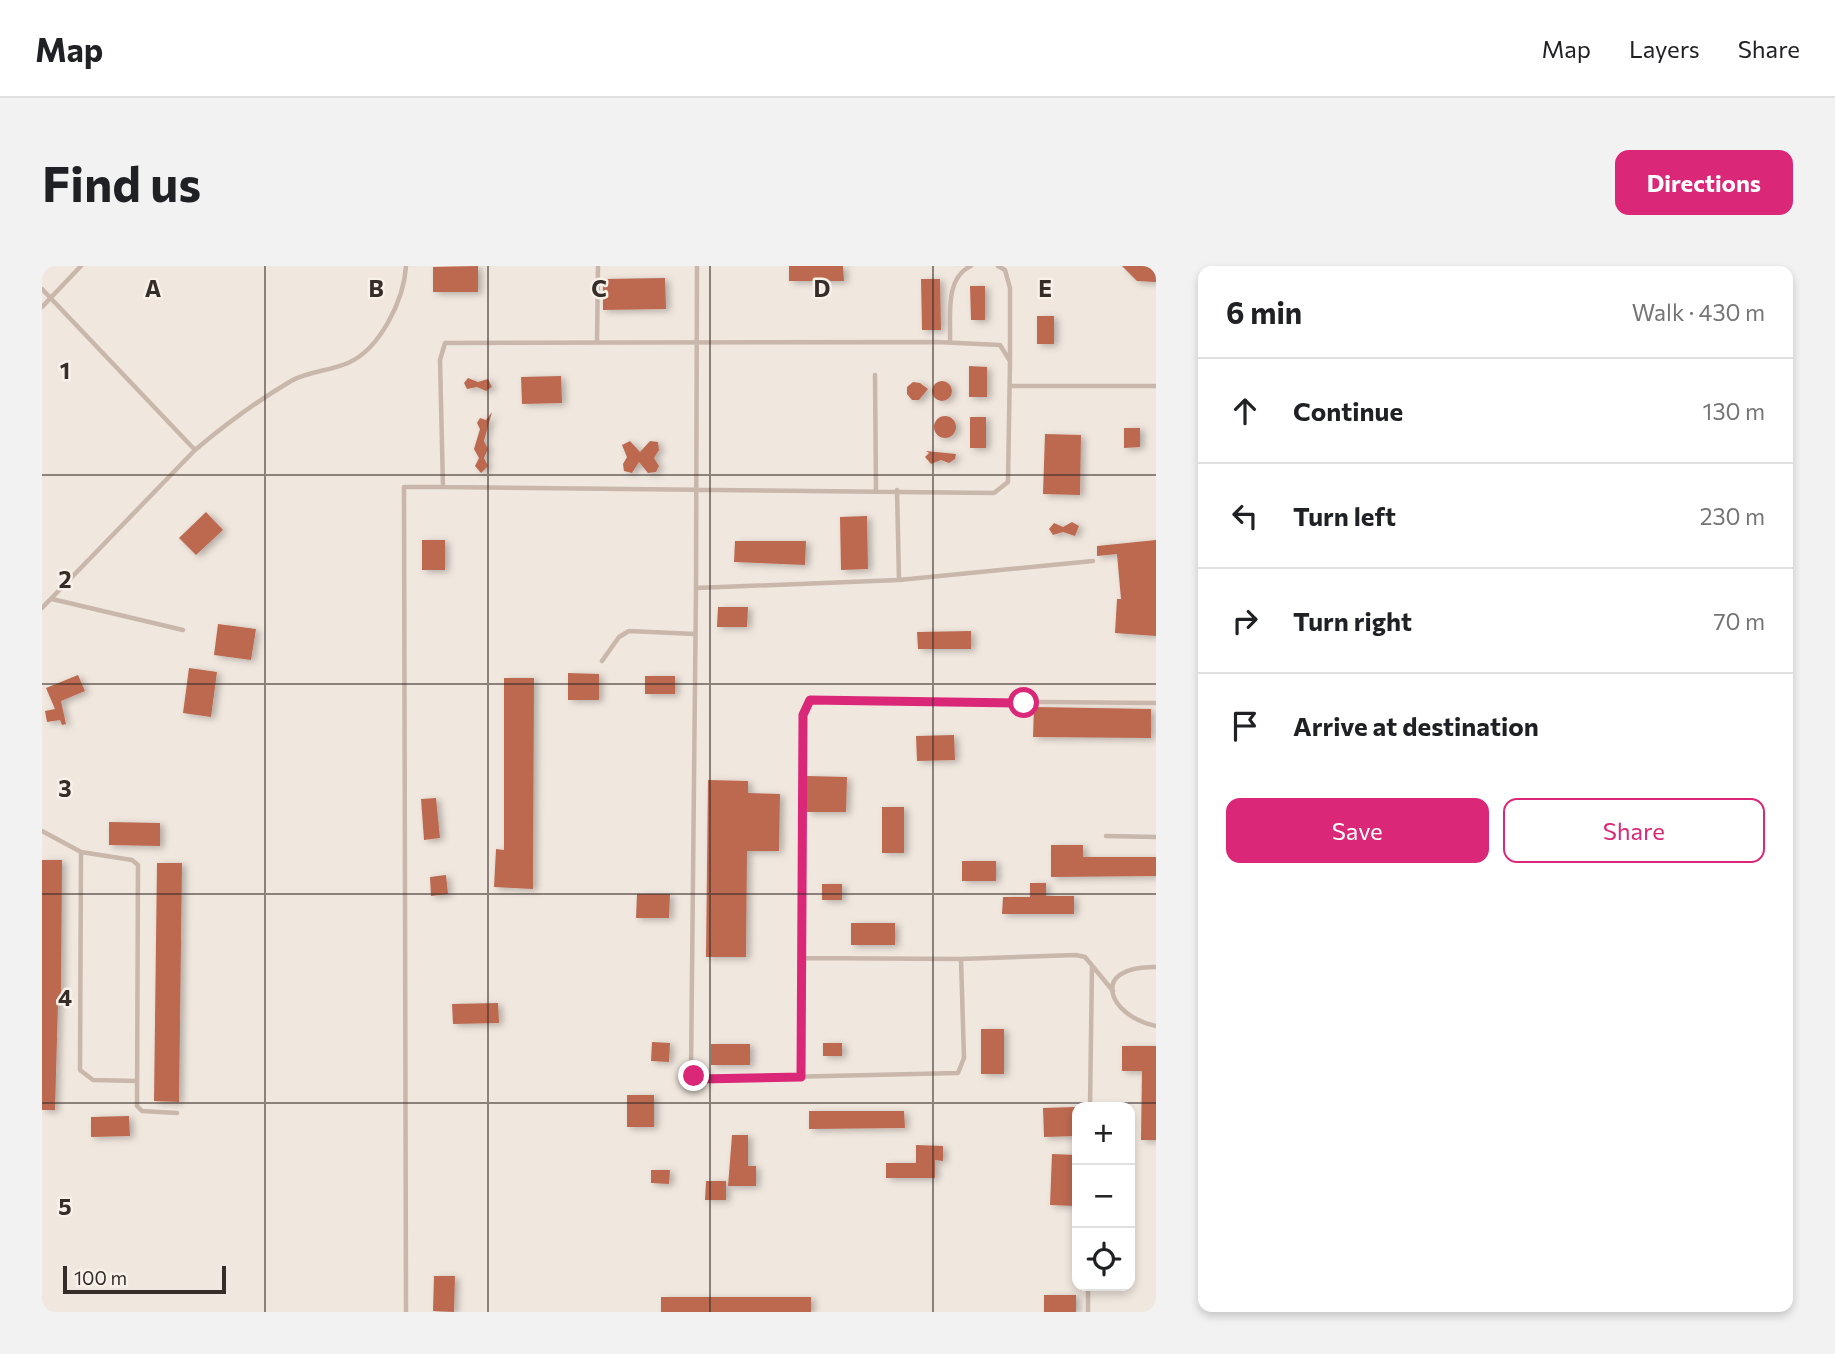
<!DOCTYPE html>
<html lang="en">
<head>
<meta charset="utf-8">
<style>
  :root { --surface:#fff; --page:#f2f2f2; --text:#202124; --muted:#757577; --line:#e0e0e0; --accent:#db2777 }
  body { margin:0; font-family:Commissioner,sans-serif; background:var(--page); color:var(--text) }
  .controls { position:absolute; right:21px; bottom:21px; display:grid; overflow:hidden; border-radius:14px; box-shadow:0 4px 10px #0003 }
  .controls button { width:63px; height:63px; display:grid; place-items:center; padding:0; border:0; border-bottom:2px solid var(--line); background:var(--surface); color:var(--text); font:35px sans-serif }
  .scale { position:absolute; left:21px; bottom:18px; width:163px; box-sizing:border-box; padding-left:7px; border:4px solid #362d29; border-top:0; font-size:19px; line-height:24px; white-space:nowrap; color:#362d29; -webkit-text-stroke:5px #f8f1ea; paint-order:stroke }
  .stop { position:absolute; width:21px; height:21px; margin:-16px; border:5px solid #db2777; border-radius:50%; background:#fff }
  .stop.end { background:#db2777; border-color:#fff; box-shadow:0 2px 7px #0008 }
  .list { margin:0; padding:0; list-style:none }
  h2 { display:flex; justify-content:space-between; align-items:center; height:91px; margin:0; padding:0 28px; font-size:30px }
  h2 small { font-size:23px; font-weight:400; color:var(--muted) }
  .list li { display:grid; grid-template-columns:46px 1fr auto; gap:21px; align-items:center; box-sizing:border-box; height:105px; padding:0 28px; border-top:2px solid var(--line) }
  .list b { display:block; font-size:26px; white-space:nowrap }
  .list em { font-size:23px; font-style:normal; color:var(--muted) }
  .actions { display:flex; gap:14px; padding:21px 28px }
  .actions a { flex:1; padding:16px 0; border:2px solid var(--accent); border-radius:14px; text-align:center; font-size:24px; color:var(--accent) }
  .actions .main { background:var(--accent); color:#fff }
  .icon { flex:none; width:38px; height:38px; fill:none; stroke:currentColor; stroke-width:2; stroke-linecap:round; stroke-linejoin:round }
  .map { position:relative; flex:none; width:1114px; height:1046px; overflow:hidden; border-radius:14px }
  header { display:flex; align-items:center; gap:42px; box-sizing:border-box; height:98px; padding:0 35px; background:var(--surface); border-bottom:2px solid var(--line) }
  header strong { font-size:33px }
  nav { display:flex; gap:38px; margin-inline-start:auto; font-size:24px }
  .intro { display:flex; align-items:center; justify-content:space-between; box-sizing:border-box; height:168px; padding:0 42px }
  h1 { margin:0; font-size:49px }
  .button { padding:18px 32px; border-radius:14px; background:var(--accent); color:#fff; font-size:24px; font-weight:700 }
  main { display:flex; gap:42px; padding:0 42px }
  aside { flex:1; background:var(--surface); border-radius:14px; box-shadow:0 4px 10px #0003 }
  .map>svg:first-child { display:block }
  .building { fill:#bc6950; filter:url(#shadow) }
  .lines { fill:none; stroke-linecap:round; stroke-linejoin:round }
  .service { stroke:#c8b7aa; stroke-width:4.5 }
  .route { stroke:#db2777; stroke-width:9 }
  .grid { fill:none; stroke:#362d29; stroke-width:2; stroke-opacity:0.55 }
  .grid-label { font-size:23px; text-anchor:middle; font-weight:bold; fill:#362d29; stroke:#f8f1ea; stroke-width:5; stroke-linejoin:round; paint-order:stroke }
</style>
</head>
<body>
<header>
<strong>Map</strong>
<nav><a>Map</a><a>Layers</a><a>Share</a></nav>
</header>
<div class="intro"><h1>Find us</h1><a class="button">Directions</a></div>
<main>
<div class="map">
<svg width="1114" height="1046" viewBox="0 0 1114 1046">
  <defs>
    <filter id="shadow"><feDropShadow dx="4" dy="2" stdDeviation="3.5" flood-color="#0004"/></filter>
  </defs>
  <rect width="100%" height="100%" fill="#f0e7de"/>
  <!-- building -->
  <path class="building" d="M436,0V26H391V1Z
    M747,0H801L802,15H747Z
    M1080,0H1114V16L1095,15Z
    M623,12L624,43L561,44V13Z
    M879,13H898L899,64H880Z
    M928,20H943V54H929Z
    M995,50H1012V78H995Z
    M927,100L945,101V131H927Z
    M519,110L520,137L480,138L479,111Z
    M426,112L436,116L446,113L450,121L444,125L435,121L425,123L422,117Z
    M890 125a10 10 0 1 1 20 0a10 10 0 1 1-20 0Z
    M871,116L878,117L886,123L877,134H870L865,128V121Z
    M450,146L442,175L446,183L442,192L446,200L439,207L433,200L437,192L432,183L438,163L435,157L438,152L444,154Z
    M892 161a11 11 0 1 1 22 0a11 11 0 1 1-22 0Z
    M928,151H944V182H928Z
    M1082,162H1098V181L1082,182Z
    M1003,168L1039,169L1038,229L1001,228Z
    M588,175L598,186L608,175L616,176L617,184L612,192L617,200L614,206L606,207L597,196L590,207L582,205L581,198L585,191L580,179Z
    M884,185L914,188L913,193L907,197L899,194L889,198L883,191L887,187Z
    M164,246L181,264L154,289L137,272Z
    M825,250L826,303L799,304L798,251Z
    M1030,256L1037,260L1033,270L1021,266L1011,269L1007,263L1012,257L1021,261Z
    M380,274H403V304H380Z
    M1114,274V370L1073,367L1075,333H1079L1075,288L1055,290V280Z
    M693,275H764L763,299L692,296Z
    M676,341H706L705,361H675Z
    M176,358L214,363L209,394L172,389Z
    M929,365V383H876L875,366Z
    M147,402L175,406L169,451L141,447Z
    M526,407L557,408V434H526Z
    M36,409L43,425L19,435L24,458L20,459L18,454L5,456L3,445L13,443L4,422Z
    M603,410H633V428H603Z
    M462,412H492L491,623L452,621L454,583L462,584Z
    M992,441L1109,443V472L991,471Z
    M912,469L913,494L875,495L874,470Z
    M765,510L805,511L804,546H765Z
    M666,514L706,515V527L738,528L737,585H705L704,691H664Z
    M394,532L398,572L382,574L379,533Z
    M840,541H862V587H840Z
    M67,556L118,557V580L67,579Z
    M1009,579H1041V591H1114V610L1009,611Z
    M0,594H20L19,736H16L13,844H0Z
    M920,595H954V615H920Z
    M115,597H140L137,836L112,835Z
    M404,609L406,628L389,630L388,611Z
    M988,617H1004V630H1032V648H960L961,631H988Z
    M780,618H800V634H780Z
    M595,628H628L627,652H594Z
    M809,657H853V679H809Z
    M456,737L457,757L411,758L410,738Z
    M939,763H962V808H939Z
    M610,776L628,777L627,796L609,795Z
    M781,777H800V790H781Z
    M669,778H708V799H669Z
    M1080,780H1114V874H1099L1100,805H1080Z
    M585,829H612V861H585Z
    M1034,841L1035,870L1002,871L1001,842Z
    M767,845H862L863,862L767,863Z
    M87,850L88,870L49,871V851Z
    M690,869H706V900H714V920H686Z
    M874,879L901,880V895L893,894V912H844V897H874Z
    M1010,888L1035,889L1034,940L1008,939Z
    M609,904H628L627,918L609,917Z
    M664,915H684V934H663Z
    M392,1010H413L412,1046L391,1045Z
    M1002,1029H1034V1046H1002Z
    M619,1031H769V1046H619Z"/>
  <g class="lines">
    <!-- service -->
    <path class="service" d="M956,0L963,4L968,22V93
      M0,23L153,184L0,342
      M0,41L39,0
      M555,76L556,0
      M895,76L958,79L968,95L966,216L952,227L401,221L398,94L403,77Z
      M908,76C909,52 902,12 929,0
      M833,109L834,224
      M968,120H1114
      M153,184C184,158 215,135 249,115C267,105 288,105 306,97C338,83 362,34 364,0
      M855,224L857,314
      M654,322L655,0
      M10,333L141,364
      M560,395L577,371L587,365L653,368
      M0,565L39,586L38,804L51,814L94,815
      M1064,570L1114,571
      M39,586L90,594L96,599L95,840L100,845L135,847
      M761,692L919,693L1034,689L1043,691L1071,725
      M919,693L922,792L916,807L657,813L649,805L654,322L857,314L1051,295
      M1114,701C1046,700 1066,750 1114,760
      M759,811L761,449L768,434L1114,437
      M1048,841L1050,701
      M364,1046L362,221H401
      M1046,1046V1020"/>
  </g>
  <g class="lines">
    <!-- route -->
    <path class="route" d="M652,810L657,813L759,811L761,449L768,434L982,437"/>
  </g>
  <!-- grid -->
  <path class="grid" d="M223,0V1046M446,0V1046M668,0V1046M891,0V1046M0,209H1114M0,418H1114M0,628H1114M0,837H1114"/>
  <g class="grid-label">
    <text x="111" y="31">A</text>
    <text x="334" y="31">B</text>
    <text x="557" y="31">C</text>
    <text x="780" y="31">D</text>
    <text x="1003" y="31">E</text>
    <text x="23" y="113">1</text>
    <text x="23" y="322">2</text>
    <text x="23" y="531">3</text>
    <text x="23" y="740">4</text>
    <text x="23" y="949">5</text>
  </g>
</svg>
<div class="controls">
<button>+</button>
<button>−</button>
<button><svg class="icon" aria-label="locate" viewBox="0 0 24 24"><circle cx="12" cy="12" r="6"/><path d="M12 2v4M12 18v4M2 12h4M18 12h4"/></svg></button>
</div>
<div class="scale">100 m</div>
<div class="stop" style="left:982px;top:437px"></div>
<div class="stop end" style="left:652px;top:810px"></div>
</div>
<aside>
<h2>6 min<small>Walk · 430 m</small></h2>
<ul class="list">
<li><svg class="icon" aria-label="ahead" viewBox="0 0 24 24"><path d="M12 20V5M6 11l6-6 6 6"/></svg><div><b>Continue</b></div><em>130 m</em></li>
<li><svg class="icon" aria-label="left" viewBox="0 0 24 24"><path d="M17 20v-9H6M10 6l-5 5 5 5"/></svg><div><b>Turn left</b></div><em>230 m</em></li>
<li><svg class="icon" aria-label="right" viewBox="0 0 24 24"><path d="M7 20v-9h11M14 6l5 5-5 5"/></svg><div><b>Turn right</b></div><em>70 m</em></li>
<li><svg class="icon" aria-label="arrive" viewBox="0 0 24 24"><path d="M6 21V4h12l-3 4 3 4H6"/></svg><div><b>Arrive at destination</b></div></li>
</ul>
<div class="actions"><a class="main">Save</a><a>Share</a></div>
</aside>
</main>
</body>
</html>
